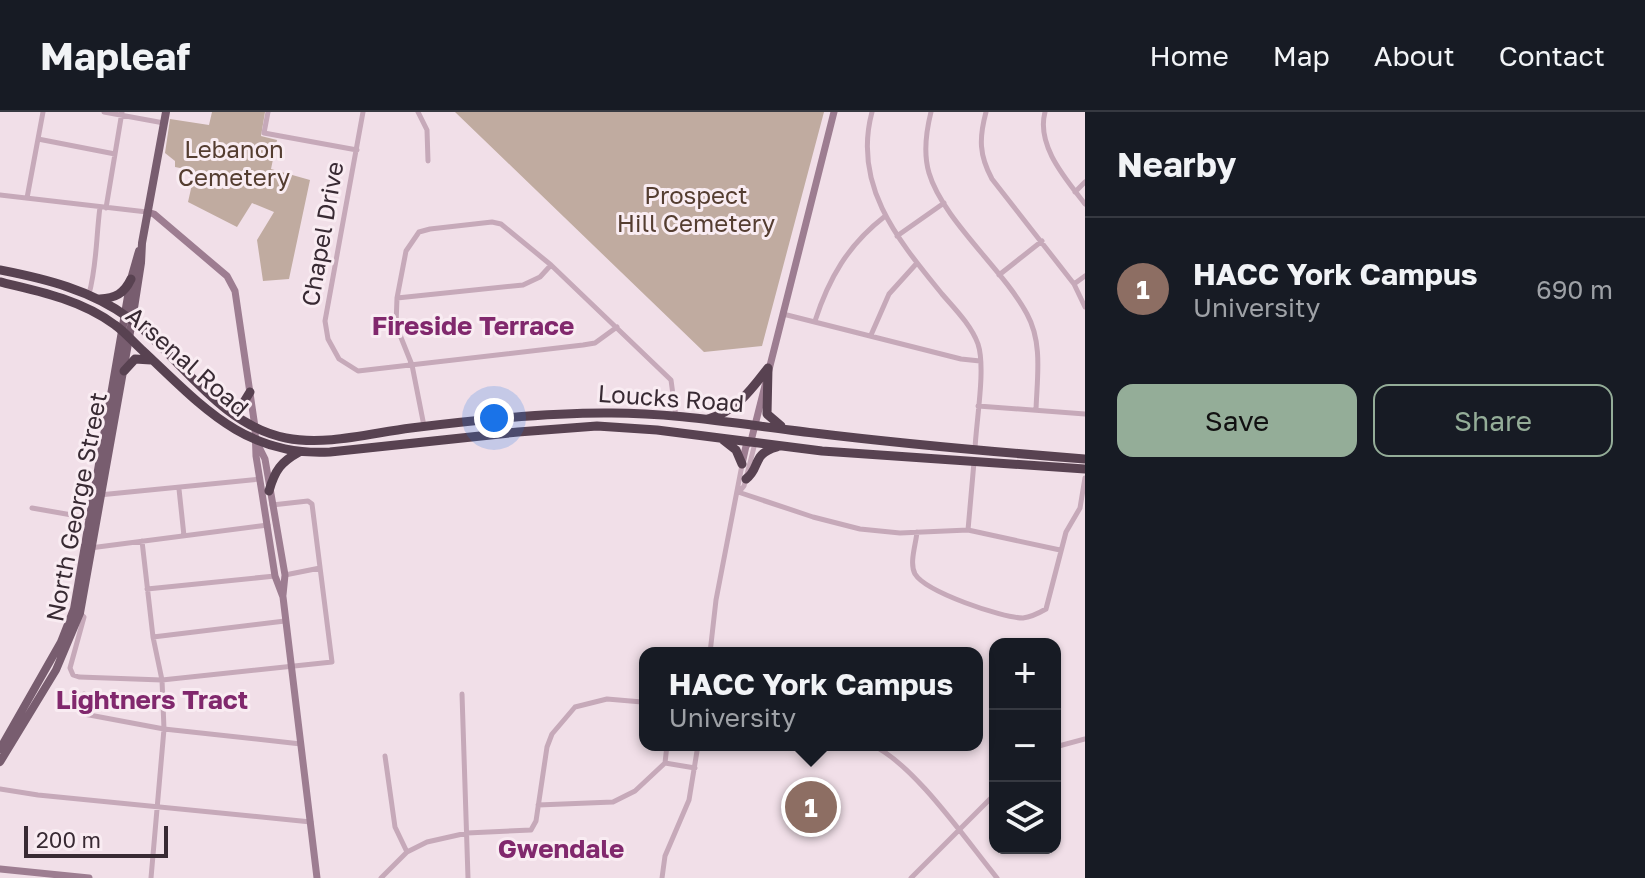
<!DOCTYPE html>
<html lang="en">
<head>
<meta charset="utf-8">
<style>
  :root { --surface:#171b24; --page:#20242c; --text:#f1f3f6; --muted:#9ea1a6; --line:#363941; --accent:#94ad98 }
  body { margin:0; font-family:"Golos Text",sans-serif; background:var(--page); color:var(--text) }
  .controls { position:absolute; right:24px; bottom:24px; display:grid; overflow:hidden; border-radius:16px; box-shadow:0 2px 6px #0004 }
  .controls button { width:72px; height:72px; display:grid; place-items:center; padding:0; border:0; border-bottom:2px solid var(--line); background:var(--surface); color:var(--text); font:40px sans-serif }
  .scale { position:absolute; left:24px; bottom:20px; width:144px; box-sizing:border-box; padding-left:8px; border:4px solid #382a33; border-top:0; font-size:22px; line-height:28px; white-space:nowrap; color:#382a33; -webkit-text-stroke:6px #f9ecf2; paint-order:stroke }
  .you { position:absolute; left:494px; top:306px; width:28px; height:28px; margin:-20px; border:6px solid #fff; border-radius:50%; background:#1a73e8; box-shadow:0 0 0 12px #1a73e833 }
  .badge { display:grid; place-items:center; width:52px; height:52px; border-radius:50%; background:var(--accent); color:#fff; font-size:26px; font-weight:700 }
  .pin { position:absolute; translate:-50% -50%; border:4px solid #fff; box-shadow:0 2px 8px #0006 }
  .popup { position:absolute; left:639px; top:535px; width:344px; height:104px; box-sizing:border-box; display:grid; place-content:center; border-radius:16px; background:var(--surface); filter:drop-shadow(0 2px 6px #0005); font-size:26px; white-space:nowrap; color:var(--muted) }
  .popup b { font-size:30px; color:var(--text) }
  .popup::after { content:''; position:absolute; left:50%; top:100%; margin-left:-16px; border:16px solid transparent; border-top-color:var(--surface) }
  .list { margin:0; padding:0; list-style:none }
  h2 { display:flex; justify-content:space-between; align-items:center; height:104px; margin:0; padding:0 32px; font-size:34px }
  h2 small { font-size:26px; font-weight:400; color:var(--muted) }
  .list li { display:grid; grid-template-columns:52px 1fr auto; gap:24px; align-items:center; box-sizing:border-box; height:144px; padding:0 32px; border-top:2px solid var(--line) }
  .list b { display:block; font-size:30px; white-space:nowrap }
  .list p { margin:0; font-size:26px; white-space:nowrap; color:var(--muted) }
  .list em { font-size:26px; font-style:normal; color:var(--muted) }
  .actions { display:flex; gap:16px; padding:24px 32px }
  .actions a { flex:1; padding:18px 0; border:2px solid var(--accent); border-radius:16px; text-align:center; font-size:28px; color:var(--accent) }
  .actions .main { background:var(--accent); color:#111 }
  .icon { flex:none; width:44px; height:44px; fill:none; stroke:currentColor; stroke-width:2; stroke-linecap:round; stroke-linejoin:round }
  .map { position:relative; flex:none; width:1085px; height:766px; overflow:hidden }
  header { display:flex; align-items:center; gap:48px; box-sizing:border-box; height:112px; padding:0 40px; background:var(--surface); border-bottom:2px solid var(--line) }
  header strong { font-size:38px }
  nav { display:flex; gap:44px; margin-inline-start:auto; font-size:28px }
  main { display:flex }
  aside { flex:1; background:var(--surface) }
  .map>svg:first-child { display:block }
  .green { fill:#c0aba0 }
  .lines { fill:none; stroke-linecap:round; stroke-linejoin:round }
  .street { stroke:#c6a9b9; stroke-width:5 }
  .secondary { stroke:#9d7d91; stroke-width:7 }
  .primary { stroke:#785d6f; stroke-width:8 }
  .highway { stroke:#584251; stroke-width:9 }
  .labels { text-anchor:middle; stroke-width:6; stroke-linejoin:round; paint-order:stroke }
  .park-label { font-size:24px; fill:#543d30; stroke:#f9ecf2 }
  .street-label { font-size:24px; fill:#382a33; stroke:#f9ecf2 }
  .neighbourhood-label { font-size:26px; font-weight:bold; fill:#81286d; stroke:#f9ecf2 }
</style>
</head>
<body>
<header>
<strong>Mapleaf</strong>
<nav><a>Home</a><a>Map</a><a>About</a><a>Contact</a></nav>
</header>
<main>
<div class="map">
<svg width="1085" height="766" viewBox="0 0 1085 766">
  <rect width="100%" height="100%" fill="#f1dfe8"/>
  <!-- green -->
  <path class="green" d="M212,0H265L261,24L277,28L271,57L310,68L289,167L263,169L257,128L274,100L252,91L237,115L188,90L195,59L175,55V49L165,41L170,7L209,13Z
    M455,0H824L762,234L704,240Z"/>
  <g class="lines">
    <!-- street -->
    <path class="street" d="M104,0L164,11
      M268,0L264,21L357,38
      M363,0L325,209L328,227L339,247L358,259L583,233L595,231L617,215
      M418,0L427,18L428,49
      M872,0C852,74 899,129 942,182C955,197 971,213 978,232C986,256 976,310 975,337
      M931,0C926,20 923,41 929,61C943,108 1003,157 1027,202C1043,231 1037,266 1036,298
      M986,0C979,26 979,43 992,67L1074,172L1085,195
      M1045,0C1036,34 1066,67 1085,92
      M38,27L115,42
      M1075,80L1085,70
      M0,83L147,100
      M27,86L43,0
      M106,96L122,0
      M897,124L944,91
      M999,163L1042,129
      M1074,172L1085,164
      M89,182C97,153 96,125 100,95
      M397,186L523,173L540,165L551,153
      M783,202L961,247L980,249
      M815,209C829,166 848,133 884,105
      M871,223L889,182L917,151
      M978,294L1085,302
      M424,314L412,253L396,213L397,186L406,139L419,120L430,117L492,110L501,112L551,153L671,268L676,305
      M179,377L184,424
      M738,380L813,405L860,417L900,421L968,418L1060,438
      M739,380L744,374L754,335L751,329
      M99,383L260,367
      M32,396L89,406
      M968,418L974,350
      M917,420C916,432 909,451 915,462C926,480 1002,506 1023,506C1032,505 1039,501 1046,497L1066,420L1080,396L1085,366
      M142,429L153,525L162,568L164,617L151,766
      M90,436L268,413
      M285,463L320,456
      M147,477L275,464
      M80,501L84,505L70,556L73,563L79,565L162,568L332,550L312,392L308,389L272,393
      M153,525L285,509
      M710,541L716,488L742,353
      M84,582V602L164,617L301,632
      M462,582L468,766
      M872,633C914,652 966,728 997,766
      M1055,635L1085,627
      M385,644L395,715L407,740
      M665,651L695,656
      M0,677L38,683L311,710
      M538,693L613,690L635,679L665,651L667,633
      M381,766L407,740L427,730L467,721L531,718L536,709L547,635L552,622L575,595L607,587L642,590L645,593
      M662,766L665,744L689,688L698,633
      M911,766L995,682"/>
    <!-- secondary -->
    <path class="secondary" d="M147,100L154,102L227,164L235,179L255,315L256,344L262,381L275,464L283,485L317,766
      M257,331L265,347L285,463L283,483
      M742,352L746,334L751,329L834,0
      M0,757L89,766"/>
    <!-- primary -->
    <path class="primary" d="M0,637L61,530L74,497L131,167L139,139
      M0,650L56,558L80,501L132,209L141,151L142,131L166,0"/>
    <!-- highway -->
    <path class="highway" d="M0,158C46,167 91,178 129,206C180,244 219,313 286,326C326,334 371,321 411,316C475,308 540,301 604,301C674,300 745,313 814,321C905,332 995,340 1085,347
      M0,170C39,179 82,188 115,213C125,220 133,230 142,238C200,292 244,345 330,340L518,320L597,314L657,318L822,339L1085,357
      M100,187C115,186 124,182 131,167
      M768,256L767,302L781,314
      M124,259L135,247L151,248
      M227,297L242,293L250,280
      M708,307C736,299 751,278 768,256
      M722,327L736,338L742,352
      M746,367C761,356 751,342 777,335
      M269,379C275,358 281,350 299,340"/>
  </g>
  <g class="labels">
    <!-- park labels -->
    <g class="park-label">
      <text x="234" y="46">Lebanon<tspan x="234" dy="28">Cemetery</tspan></text>
      <text x="696" y="92">Prospect<tspan x="696" dy="28">Hill Cemetery</tspan></text>
    </g>
    <!-- street labels -->
    <g class="street-label">
      <text transform="translate(323 122) rotate(-80)" y="8">Chapel Drive</text>
      <text transform="translate(187 250) rotate(41)" y="8">Arsenal Road</text>
      <text transform="translate(671 287) rotate(4)" y="8">Loucks Road</text>
      <text transform="translate(77 395) rotate(-79)" y="8">North George Street</text>
    </g>
    <!-- neighbourhood labels -->
    <g class="neighbourhood-label">
      <text x="473" y="223">Fireside Terrace</text>
      <text x="152" y="597">Lightners Tract</text>
      <text x="561" y="746">Gwendale</text>
    </g>
  </g>
</svg>
<div class="controls">
<button>+</button>
<button>−</button>
<button><svg class="icon" aria-label="layers" viewBox="0 0 24 24"><path d="M12 4l9 5-9 5-9-5zM3 14l9 5 9-5"/></svg></button>
</div>
<div class="scale">200 m</div>
<div class="you"></div>
<div class="pin badge" style="left:811px;top:695px;background:#8d6e63">1</div>
<div class="popup"><b>HACC York Campus</b>University</div>
</div>
<aside>
<h2>Nearby<small></small></h2>
<ul class="list">
<li><span class="badge" style="background:#8d6e63">1</span><div><b>HACC York Campus</b><p>University</p></div><em>690 m</em></li>
</ul>
<div class="actions"><a class="main">Save</a><a>Share</a></div>
</aside>
</main>
</body>
</html>
